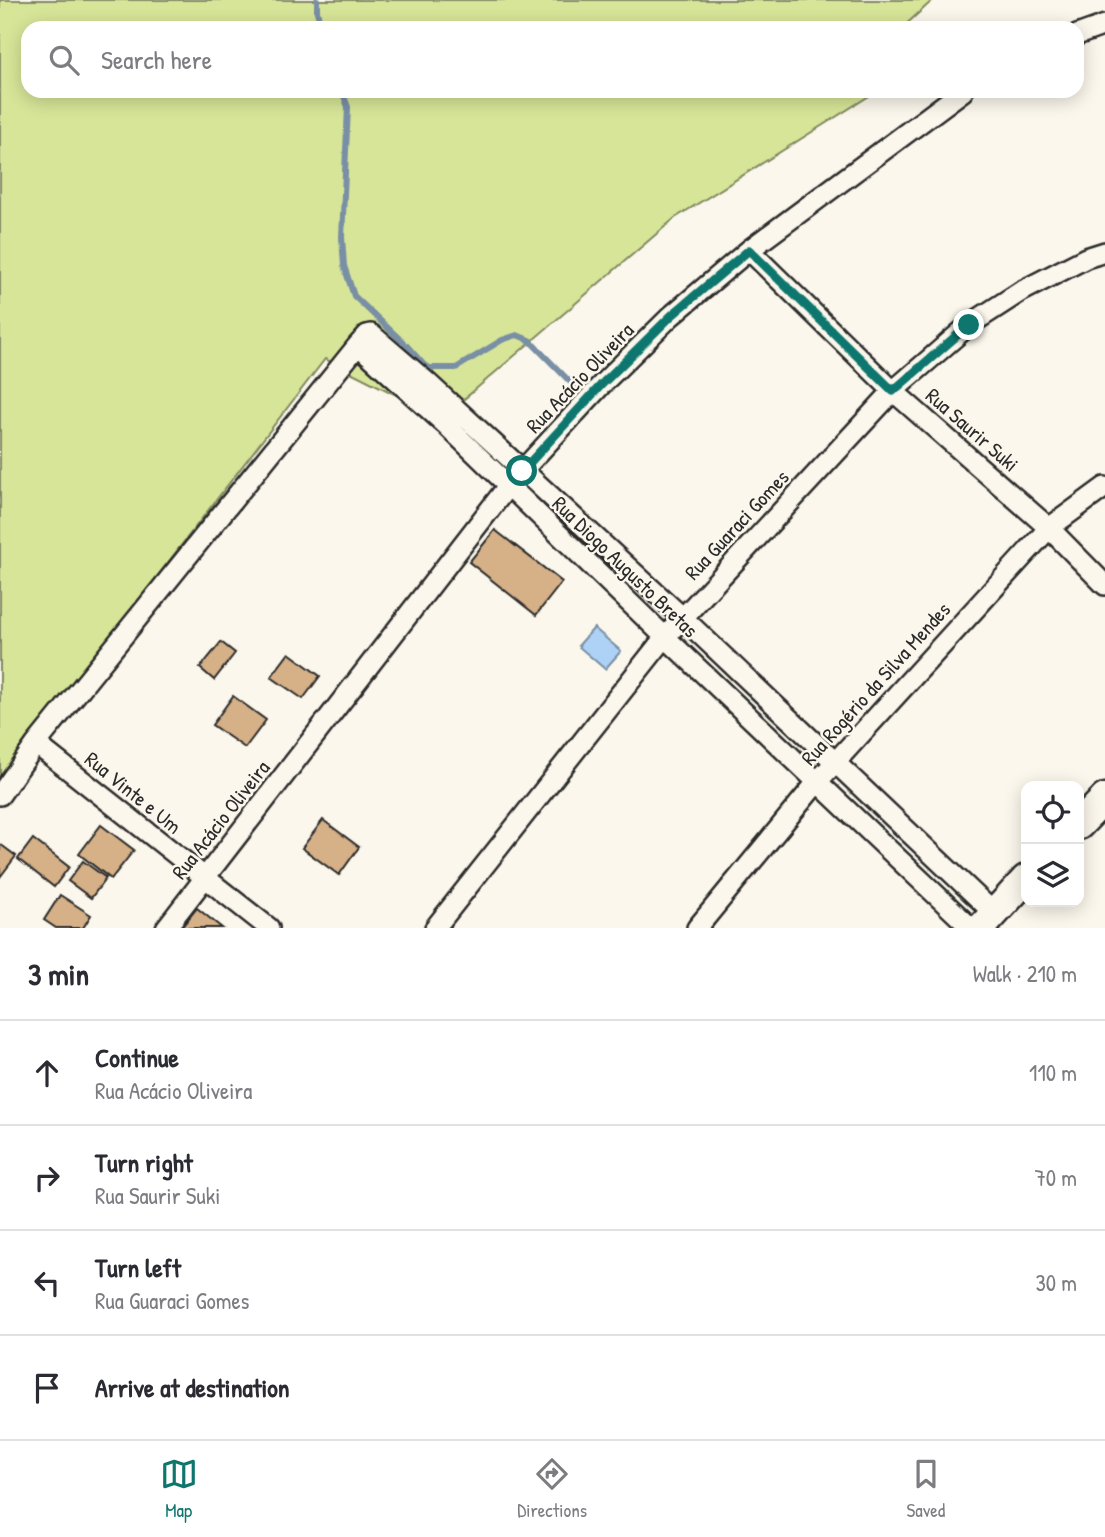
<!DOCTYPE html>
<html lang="en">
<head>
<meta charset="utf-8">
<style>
  :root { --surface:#fff; --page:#f7f7f7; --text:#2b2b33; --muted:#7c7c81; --line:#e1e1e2; --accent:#0f766e }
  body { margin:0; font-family:"Patrick Hand",sans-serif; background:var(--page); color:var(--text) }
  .controls { position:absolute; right:21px; bottom:21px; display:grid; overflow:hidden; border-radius:14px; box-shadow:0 4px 18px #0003 }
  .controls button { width:63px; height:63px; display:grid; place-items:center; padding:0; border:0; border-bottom:2px solid var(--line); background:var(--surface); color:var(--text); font:35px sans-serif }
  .stop { position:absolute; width:21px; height:21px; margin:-16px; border:5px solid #0f766e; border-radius:50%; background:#fff }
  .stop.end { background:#0f766e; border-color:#fff; box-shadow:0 2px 7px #0008 }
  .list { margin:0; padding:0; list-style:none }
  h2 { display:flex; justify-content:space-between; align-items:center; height:91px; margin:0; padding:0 28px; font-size:30px }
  h2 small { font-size:23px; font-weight:400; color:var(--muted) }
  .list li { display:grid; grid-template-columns:46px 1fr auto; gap:21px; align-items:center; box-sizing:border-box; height:105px; padding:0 28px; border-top:2px solid var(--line) }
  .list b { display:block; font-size:26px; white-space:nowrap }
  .list p { margin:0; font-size:23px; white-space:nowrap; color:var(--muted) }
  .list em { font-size:23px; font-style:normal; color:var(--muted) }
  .icon { flex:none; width:38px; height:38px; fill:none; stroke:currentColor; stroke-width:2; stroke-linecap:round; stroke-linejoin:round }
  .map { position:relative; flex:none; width:1105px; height:928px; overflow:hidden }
  .search { position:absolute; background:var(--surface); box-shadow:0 4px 18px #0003; left:21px; right:21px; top:21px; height:77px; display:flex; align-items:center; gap:18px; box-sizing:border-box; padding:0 24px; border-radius:21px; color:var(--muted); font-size:26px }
  .sheet { height:511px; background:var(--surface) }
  nav { display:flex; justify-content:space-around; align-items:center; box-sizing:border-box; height:98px; border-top:2px solid var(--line); background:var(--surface); font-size:19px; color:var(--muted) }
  nav a { display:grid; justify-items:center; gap:4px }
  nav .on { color:var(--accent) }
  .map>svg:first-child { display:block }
  .green { fill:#d7e598; stroke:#818862; stroke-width:2 }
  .water { fill:#add2f6; stroke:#798fa5; stroke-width:2 }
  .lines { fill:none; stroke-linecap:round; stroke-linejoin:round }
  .stream { stroke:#798fa5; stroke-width:6 }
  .building { fill:#d6b087; stroke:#2b2b2b; stroke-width:2 }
  .street-casing { stroke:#2b2b2b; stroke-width:24 }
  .secondary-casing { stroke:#2b2b2b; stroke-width:33 }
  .street { stroke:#fbf7ec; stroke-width:19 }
  .secondary { stroke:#fbf7ec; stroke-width:28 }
  .route { stroke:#0f766e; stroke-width:9 }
  .labels { text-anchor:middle; stroke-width:5; stroke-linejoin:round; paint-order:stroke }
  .street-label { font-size:21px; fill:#2b2b2b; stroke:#fbf7ec }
</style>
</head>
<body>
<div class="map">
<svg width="1105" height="928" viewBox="0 0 1105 928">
  <rect width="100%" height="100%" fill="#fbf7ec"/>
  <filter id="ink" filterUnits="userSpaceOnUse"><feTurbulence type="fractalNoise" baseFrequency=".0143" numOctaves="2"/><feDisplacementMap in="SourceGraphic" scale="14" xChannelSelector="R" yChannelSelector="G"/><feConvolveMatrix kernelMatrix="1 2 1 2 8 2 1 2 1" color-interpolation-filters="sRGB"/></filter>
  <g filter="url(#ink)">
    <!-- green -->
    <path class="green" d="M0,0H933L902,28H28V91H877L675,218L442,418L325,359L0,780Z"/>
    <!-- water -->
    <path class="water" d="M594,628L621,651L605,669L578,646Z"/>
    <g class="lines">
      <!-- stream -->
      <path class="stream" d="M317,0V12L322,28
        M342,91L348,107L342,237L344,266L354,296L407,346L424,365L430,368H456L502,340L517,335L529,340L580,392"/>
    </g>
    <!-- building -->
    <path class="building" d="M495,530L562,582L536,615L469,562Z
      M221,642L235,653L214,680L200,668Z
      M289,653L320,676L303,699L271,677Z
      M233,696L266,720L245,748L212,725Z
      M323,820L359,847L339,875L302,848Z
      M101,825L134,850L111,879L79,854Z
      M33,839L69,867L54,887L18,859Z
      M0,844L16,856L0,877Z
      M83,861L106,878L91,898L68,881Z
      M60,895L91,915L83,928H56L44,920Z
      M197,908L222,928H181Z"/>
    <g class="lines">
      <!-- street casing -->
      <g class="street-casing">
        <path id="street" d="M1077,35L1105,25
          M749,250L893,391L1049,528L1105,585
          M358,345L445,424L665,637L971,928
          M36,744L269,928
          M0,795L36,744L358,345L367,335L371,334L428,383L683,618L994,913
          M166,928L508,486L603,383L671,316L749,250L963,91
          M435,928L665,637L893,391L969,325L1020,292L1086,258L1105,252
          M697,928L818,781L1049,528L1105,487"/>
      </g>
      <!-- secondary casing -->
      <g class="secondary-casing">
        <path id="secondary" d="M1079,825L1105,798
          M981,928L1026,879"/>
      </g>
      <!-- street -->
      <use href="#street" class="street"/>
      <!-- secondary -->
      <use href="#secondary" class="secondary"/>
    </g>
  </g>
  <g class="lines" filter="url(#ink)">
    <!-- route -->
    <path class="route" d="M522,471L603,383L671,316L749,250L893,391L969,325"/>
  </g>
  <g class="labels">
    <!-- street labels -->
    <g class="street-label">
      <text transform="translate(580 378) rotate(-46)" y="7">Rua Acácio Oliveira</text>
      <text transform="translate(972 430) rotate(41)" y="7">Rua Saurir Suki</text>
      <text transform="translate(737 525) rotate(-47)" y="7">Rua Guaraci Gomes</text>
      <text transform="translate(625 567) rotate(44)" y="7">Rua Diogo Augusto Bretas</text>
      <text transform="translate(876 684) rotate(-48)" y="7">Rua Rogério da Silva Mendes</text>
      <text transform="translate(133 793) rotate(39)" y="7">Rua Vinte e Um</text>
      <text transform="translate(221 820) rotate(-52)" y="7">Rua Acácio Oliveira</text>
    </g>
  </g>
</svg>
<div class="controls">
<button><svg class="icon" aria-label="locate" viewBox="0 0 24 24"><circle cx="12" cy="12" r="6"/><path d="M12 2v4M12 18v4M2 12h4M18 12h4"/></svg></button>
<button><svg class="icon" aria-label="layers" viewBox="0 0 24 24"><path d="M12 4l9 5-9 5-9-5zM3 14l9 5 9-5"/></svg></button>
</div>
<div class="stop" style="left:522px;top:471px"></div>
<div class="stop end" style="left:969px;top:325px"></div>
<div class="search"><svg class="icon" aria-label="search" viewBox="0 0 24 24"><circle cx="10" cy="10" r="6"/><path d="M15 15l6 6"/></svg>Search here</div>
</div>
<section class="sheet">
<h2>3 min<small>Walk · 210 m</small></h2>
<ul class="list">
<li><svg class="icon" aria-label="ahead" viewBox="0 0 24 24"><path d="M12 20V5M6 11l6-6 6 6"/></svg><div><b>Continue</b><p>Rua Acácio Oliveira</p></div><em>110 m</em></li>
<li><svg class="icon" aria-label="right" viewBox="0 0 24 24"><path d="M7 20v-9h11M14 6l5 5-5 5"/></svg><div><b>Turn right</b><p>Rua Saurir Suki</p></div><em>70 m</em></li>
<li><svg class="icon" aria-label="left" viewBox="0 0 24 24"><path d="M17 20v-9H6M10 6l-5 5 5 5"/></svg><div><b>Turn left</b><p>Rua Guaraci Gomes</p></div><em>30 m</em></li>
<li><svg class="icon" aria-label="arrive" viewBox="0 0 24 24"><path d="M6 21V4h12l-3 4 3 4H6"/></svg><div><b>Arrive at destination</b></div></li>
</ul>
</section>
<nav>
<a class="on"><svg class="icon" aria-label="map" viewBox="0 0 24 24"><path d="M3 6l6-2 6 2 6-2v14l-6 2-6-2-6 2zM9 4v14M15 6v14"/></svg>Map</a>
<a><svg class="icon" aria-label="directions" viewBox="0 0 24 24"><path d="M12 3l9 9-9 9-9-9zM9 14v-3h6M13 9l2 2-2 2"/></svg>Directions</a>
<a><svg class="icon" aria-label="saved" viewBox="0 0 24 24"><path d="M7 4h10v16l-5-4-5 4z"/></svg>Saved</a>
</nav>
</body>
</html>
